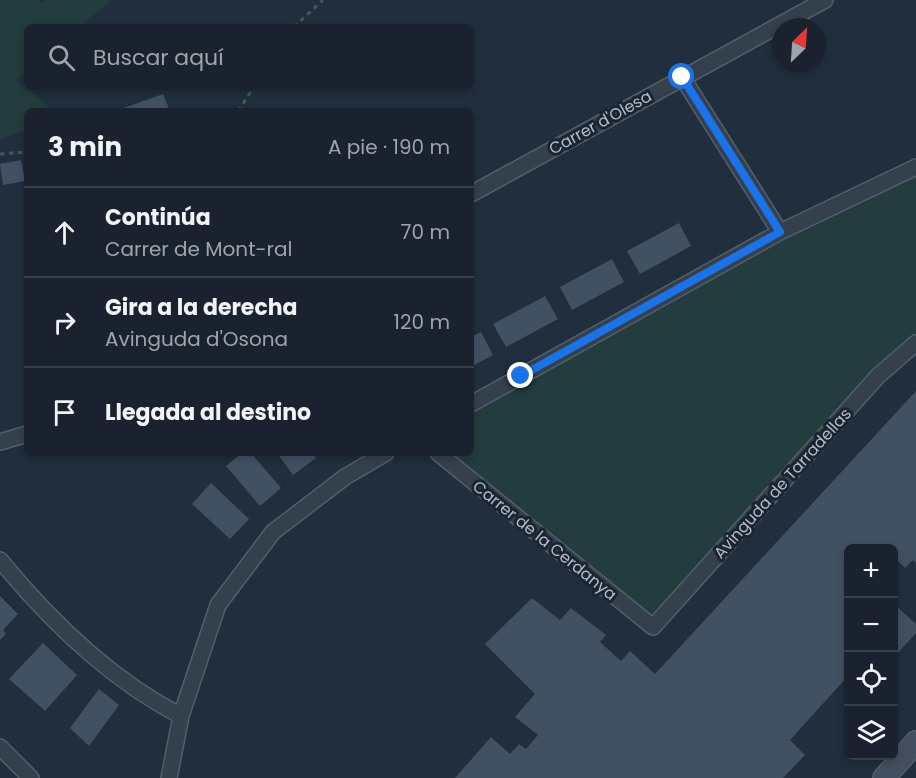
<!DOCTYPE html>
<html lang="es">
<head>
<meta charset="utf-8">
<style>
  :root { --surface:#19222e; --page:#222a36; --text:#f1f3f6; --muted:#9fa4aa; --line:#373f4a }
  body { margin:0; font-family:Poppins,sans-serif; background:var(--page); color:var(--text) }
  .controls { position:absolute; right:18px; bottom:18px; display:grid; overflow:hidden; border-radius:9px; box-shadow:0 3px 9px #0003 }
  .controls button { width:54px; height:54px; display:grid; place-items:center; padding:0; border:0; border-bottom:2px solid var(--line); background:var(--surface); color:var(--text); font:30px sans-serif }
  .compass { position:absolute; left:772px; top:18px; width:54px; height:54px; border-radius:50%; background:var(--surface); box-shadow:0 3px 9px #0003; rotate:25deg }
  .stop { position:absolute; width:18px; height:18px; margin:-14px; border:4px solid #1a73e8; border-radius:50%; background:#fff }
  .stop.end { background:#1a73e8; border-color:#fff; box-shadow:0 2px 6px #0008 }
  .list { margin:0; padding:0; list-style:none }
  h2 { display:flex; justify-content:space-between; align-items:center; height:78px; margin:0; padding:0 24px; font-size:26px }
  h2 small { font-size:20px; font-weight:400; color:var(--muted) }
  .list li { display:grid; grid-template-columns:39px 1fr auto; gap:18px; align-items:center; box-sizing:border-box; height:90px; padding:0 24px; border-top:2px solid var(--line) }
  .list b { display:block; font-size:22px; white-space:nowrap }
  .list p { margin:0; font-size:20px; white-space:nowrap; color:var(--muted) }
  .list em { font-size:20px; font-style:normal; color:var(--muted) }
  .icon { flex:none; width:33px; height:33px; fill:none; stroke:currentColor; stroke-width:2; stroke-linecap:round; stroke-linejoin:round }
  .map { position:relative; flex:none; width:916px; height:778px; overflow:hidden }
  .search { position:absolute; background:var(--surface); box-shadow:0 3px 9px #0003; left:24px; top:24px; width:450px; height:66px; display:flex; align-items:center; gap:15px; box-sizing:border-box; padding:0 21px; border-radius:9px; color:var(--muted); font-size:22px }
  .panel { position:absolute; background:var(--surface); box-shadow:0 3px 9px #0003; left:24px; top:108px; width:450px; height:348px; border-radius:9px }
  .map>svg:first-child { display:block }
  .green { fill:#233c3e }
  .building { fill:#425162 }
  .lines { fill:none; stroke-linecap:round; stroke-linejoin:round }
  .street-casing { stroke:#545e6b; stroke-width:18 }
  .secondary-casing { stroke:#545e6b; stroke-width:24 }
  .path { stroke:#41595b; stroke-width:3; stroke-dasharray:4.5 4.5; stroke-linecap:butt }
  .street { stroke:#35404d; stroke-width:15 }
  .secondary { stroke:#434f60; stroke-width:21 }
  .route { stroke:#1a73e8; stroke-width:8 }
  .labels { text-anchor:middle; stroke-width:6; stroke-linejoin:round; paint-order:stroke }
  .street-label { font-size:16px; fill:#b1bbc9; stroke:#1b2532 }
</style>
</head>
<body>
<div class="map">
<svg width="916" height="778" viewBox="0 0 916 778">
  <rect width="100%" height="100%" fill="#212e3d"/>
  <!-- green -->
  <path class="green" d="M0,0H38L41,3L46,0H112L79,27H27V71L16,80L54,111H27V129L0,140Z
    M916,167V343L653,627L435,453H471V405Z"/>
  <!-- building -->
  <path class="building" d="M163,94L170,111H115Z
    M21,160L25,181L3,185L0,164Z
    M679,223L691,246L640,274L627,251Z
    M612,259L624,282L572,310L560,287Z
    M545,296L558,319L506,347L493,324Z
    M481,332L493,355L471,367V337Z
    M916,391V563L913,560L905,568L894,557V548H848V676L790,740L805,755L783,778H455L491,737L510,754L519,744L526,749L538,735L515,717L535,694L485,644L532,598L560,620L571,608L606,635L600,642L621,661L630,651L655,674Z
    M242,453H251L281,488L260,506L226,466Z
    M277,453H312L316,458L293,475Z
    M211,483L249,519L230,539L192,504Z
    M0,596L18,614L3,630L6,634L0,640Z
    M894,604L916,624V633L894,657Z
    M43,643L77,675L45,711L9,679Z
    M99,689L119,705L89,746L70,728Z"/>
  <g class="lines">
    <!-- street casing -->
    <g class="street-casing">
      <path id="street" d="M682,77L780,232
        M471,194L825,0
        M471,404L780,232L916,167
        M0,442L27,434
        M438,453L653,627L878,376L916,343
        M0,560C50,621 109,679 181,716
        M0,747L31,778
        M169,778L181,716L218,605L273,532L345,477L386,453"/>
    </g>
    <!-- secondary casing -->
    <g class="secondary-casing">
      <path id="secondary" d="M884,778L916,742"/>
    </g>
    <!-- path -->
    <path class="path" d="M294,27L323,0
      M238,111L254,87
      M0,154L27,152"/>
    <!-- street -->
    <use href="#street" class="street"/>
    <!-- secondary -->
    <use href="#secondary" class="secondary"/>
  </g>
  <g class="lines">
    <!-- route -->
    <path class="route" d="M521,376L780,232L682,77"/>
  </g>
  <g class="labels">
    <!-- street labels -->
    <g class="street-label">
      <text transform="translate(600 122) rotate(-29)" y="6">Carrer d'Olesa</text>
      <text transform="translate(782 483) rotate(-48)" y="6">Avinguda de Tarradellas</text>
      <text transform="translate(545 540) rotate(39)" y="6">Carrer de la Cerdanya</text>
    </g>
  </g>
</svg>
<div class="controls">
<button>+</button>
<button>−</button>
<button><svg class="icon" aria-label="locate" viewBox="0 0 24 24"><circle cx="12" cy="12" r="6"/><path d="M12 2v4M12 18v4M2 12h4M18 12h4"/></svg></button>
<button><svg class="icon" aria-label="layers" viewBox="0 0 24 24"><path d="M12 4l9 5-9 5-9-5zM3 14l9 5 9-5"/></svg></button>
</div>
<svg class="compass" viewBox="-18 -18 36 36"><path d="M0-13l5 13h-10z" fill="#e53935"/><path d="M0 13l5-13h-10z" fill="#9fa4aa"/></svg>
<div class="stop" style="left:682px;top:77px"></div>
<div class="stop end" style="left:521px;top:376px"></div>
<div class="search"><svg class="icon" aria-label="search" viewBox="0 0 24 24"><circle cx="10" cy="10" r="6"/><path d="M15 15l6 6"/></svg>Buscar aquí</div>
<section class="panel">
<h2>3 min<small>A pie · 190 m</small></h2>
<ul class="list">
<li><svg class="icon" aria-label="ahead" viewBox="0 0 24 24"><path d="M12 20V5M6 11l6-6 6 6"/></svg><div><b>Continúa</b><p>Carrer de Mont-ral</p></div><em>70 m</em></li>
<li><svg class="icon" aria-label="right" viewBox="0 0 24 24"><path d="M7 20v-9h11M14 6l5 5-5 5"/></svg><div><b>Gira a la derecha</b><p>Avinguda d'Osona</p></div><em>120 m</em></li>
<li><svg class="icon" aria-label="arrive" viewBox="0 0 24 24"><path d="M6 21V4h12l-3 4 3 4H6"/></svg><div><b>Llegada al destino</b></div></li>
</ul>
</section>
</div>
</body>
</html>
